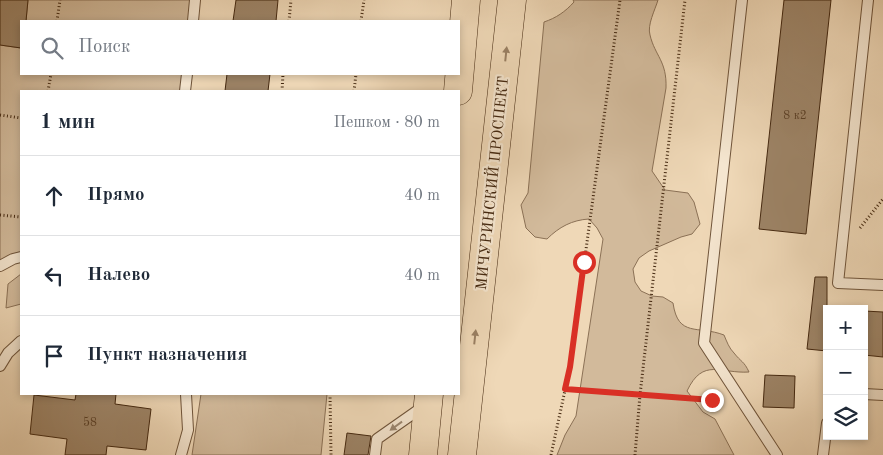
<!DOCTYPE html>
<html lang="ru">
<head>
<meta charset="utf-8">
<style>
  :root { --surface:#fff; --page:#f6f6f7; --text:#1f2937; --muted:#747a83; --line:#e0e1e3 }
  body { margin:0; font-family:"Old Standard TT",serif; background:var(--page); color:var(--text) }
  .controls { position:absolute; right:15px; bottom:15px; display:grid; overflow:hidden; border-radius:0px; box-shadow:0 2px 8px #0003 }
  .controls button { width:45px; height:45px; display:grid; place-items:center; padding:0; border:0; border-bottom:1px solid var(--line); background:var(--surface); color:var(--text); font:25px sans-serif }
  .stop { position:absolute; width:15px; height:15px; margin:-11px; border:4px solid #d93025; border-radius:50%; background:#fff }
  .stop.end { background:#d93025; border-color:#fff; box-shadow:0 1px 5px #0008 }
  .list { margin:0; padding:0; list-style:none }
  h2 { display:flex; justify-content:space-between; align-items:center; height:65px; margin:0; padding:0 20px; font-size:21px }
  h2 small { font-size:16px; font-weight:400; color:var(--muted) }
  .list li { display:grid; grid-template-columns:32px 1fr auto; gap:15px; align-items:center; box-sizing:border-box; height:80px; padding:0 20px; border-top:1px solid var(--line) }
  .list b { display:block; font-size:19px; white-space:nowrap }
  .list em { font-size:16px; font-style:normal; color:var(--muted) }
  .icon { flex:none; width:28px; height:28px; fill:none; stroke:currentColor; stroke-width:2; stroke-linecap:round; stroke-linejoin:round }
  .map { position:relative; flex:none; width:883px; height:455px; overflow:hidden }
  .search { position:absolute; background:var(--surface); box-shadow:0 2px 8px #0003; left:20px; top:20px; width:440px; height:55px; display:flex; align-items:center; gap:12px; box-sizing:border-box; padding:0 18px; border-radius:0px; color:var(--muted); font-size:19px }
  .panel { position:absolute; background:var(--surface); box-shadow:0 2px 8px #0003; left:20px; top:90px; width:440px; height:305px; border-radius:0px }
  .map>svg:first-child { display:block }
  .green { fill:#d2ba9b; stroke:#8b7156 }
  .building { fill:#9d8467; stroke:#442810 }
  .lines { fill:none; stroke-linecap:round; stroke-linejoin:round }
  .lane-casing { stroke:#6f543a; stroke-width:12 }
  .primary-casing { stroke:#442810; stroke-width:29 }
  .path { stroke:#442810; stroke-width:3; stroke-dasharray:1 2.5; stroke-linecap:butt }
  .lane { stroke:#f5e6d0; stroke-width:10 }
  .primary { stroke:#efd8b7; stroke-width:28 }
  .oneway { fill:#9a8064 }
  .oneway2 { fill:#9c8770 }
  .route { stroke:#d93025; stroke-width:6 }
  .labels { text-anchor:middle; stroke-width:4.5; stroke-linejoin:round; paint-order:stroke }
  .number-label { font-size:12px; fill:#5a3f26 }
  .street-label { font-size:15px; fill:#442810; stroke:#f5e6d0 }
</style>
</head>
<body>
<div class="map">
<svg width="883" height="455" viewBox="0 0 883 455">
  <rect width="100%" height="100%" fill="#efd8b7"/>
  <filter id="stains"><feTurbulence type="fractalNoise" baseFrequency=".004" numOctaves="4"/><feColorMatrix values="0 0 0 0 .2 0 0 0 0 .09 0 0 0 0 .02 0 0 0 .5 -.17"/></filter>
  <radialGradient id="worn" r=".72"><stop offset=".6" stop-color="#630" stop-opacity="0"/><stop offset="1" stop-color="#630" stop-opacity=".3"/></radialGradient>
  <!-- green -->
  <path class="green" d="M28,0H195L193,21H26Z
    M573,0H658C655,10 647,25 650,35C655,56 667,61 666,88L652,171L665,190L688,193L694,202L700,224L692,234L681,237L649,251L639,258L633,269L635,282L641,291L652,296L663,297L673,303C678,338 698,325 724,335C727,342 729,348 734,353C741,362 744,361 749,372C721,374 703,357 687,391L703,412L715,419L734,455H557L565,435L576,416L603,239L597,228L589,219C572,220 559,227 547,239L535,237L526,228L521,205L528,193L544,22C556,18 565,12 574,2Z
    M0,45L21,48V74H187L185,91H21V257L0,266Z
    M21,274V304L6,308L8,284Z
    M201,394H327L321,455H192Z"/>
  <!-- building -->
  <path class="building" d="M0,0H28L26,21H21V48L0,45Z
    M236,0H278L276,21H233Z
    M784,0H831L806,234L759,229Z
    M227,74H270L268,91H225Z
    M815,277H827V351L807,349Z
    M864,311L883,312V357L864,355Z
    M765,375L795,376L794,408L763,407Z
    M76,394H116L115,404L151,409L146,450L107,446L106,455H65L67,439L30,434L34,395L75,400Z
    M347,433L371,436L368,455H344Z"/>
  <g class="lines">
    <!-- lane casing -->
    <g class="lane-casing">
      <path id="lane" d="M742,0L704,343L777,455
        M868,0L838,283L883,285
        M193,21L195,0
        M185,91L187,74
        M0,266L13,259L21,257
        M0,366L8,353L21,341
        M864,394L883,395
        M181,455L188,430L186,394
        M375,455L377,439L424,406
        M823,455L827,423"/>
    </g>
    <!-- primary casing -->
    <g class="primary-casing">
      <path id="primary" d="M458,91L466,0
        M423,455L429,394
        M462,455L512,0"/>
    </g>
    <!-- path -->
    <path class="path" d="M57,21L60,0
      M289,21L291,0
      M361,21L364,0
      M48,91L51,74
      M282,91L283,74
      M354,91L356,74
      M0,115L21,118
      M0,215L21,217
      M860,228L883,199
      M565,389L724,401
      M330,394L331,455
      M551,455L570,367L620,0
      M635,455L640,395L685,0"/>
    <!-- lane -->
    <use href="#lane" class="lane"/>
    <!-- primary -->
    <use href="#primary" class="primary"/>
  </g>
  <!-- one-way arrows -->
  <defs><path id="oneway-solid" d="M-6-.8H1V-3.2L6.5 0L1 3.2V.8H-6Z" transform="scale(1.25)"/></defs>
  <g class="oneway">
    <use href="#oneway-solid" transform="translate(506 54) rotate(-84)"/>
    <use href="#oneway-solid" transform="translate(475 337) rotate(-84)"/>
  </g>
  <use class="oneway2" href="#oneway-solid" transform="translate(396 426) rotate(144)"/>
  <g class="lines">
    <!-- route -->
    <path class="route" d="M584,262L570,367L565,389L712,400"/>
  </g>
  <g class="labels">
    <!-- number labels -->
    <g class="number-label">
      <text x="795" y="119">8 к2</text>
      <text x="90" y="426">58</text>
    </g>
    <!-- street labels -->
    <g class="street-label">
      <text transform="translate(492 183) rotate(-84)" y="5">МИЧУРИНСКИЙ ПРОСПЕКТ</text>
    </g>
  </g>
  <rect width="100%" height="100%" filter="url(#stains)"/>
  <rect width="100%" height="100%" fill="url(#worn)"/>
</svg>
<div class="controls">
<button>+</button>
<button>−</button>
<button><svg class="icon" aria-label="layers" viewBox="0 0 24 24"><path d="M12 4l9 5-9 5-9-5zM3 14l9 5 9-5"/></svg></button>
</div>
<div class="stop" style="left:584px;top:262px"></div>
<div class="stop end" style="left:712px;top:400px"></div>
<div class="search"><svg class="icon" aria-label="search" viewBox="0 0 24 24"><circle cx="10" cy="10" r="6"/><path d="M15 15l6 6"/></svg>Поиск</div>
<section class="panel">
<h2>1 мин<small>Пешком · 80 m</small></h2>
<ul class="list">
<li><svg class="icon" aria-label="ahead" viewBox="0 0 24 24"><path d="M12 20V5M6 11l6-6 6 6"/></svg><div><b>Прямо</b></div><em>40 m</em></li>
<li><svg class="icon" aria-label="left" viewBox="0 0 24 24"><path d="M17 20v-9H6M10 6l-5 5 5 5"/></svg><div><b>Налево</b></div><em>40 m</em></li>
<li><svg class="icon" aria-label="arrive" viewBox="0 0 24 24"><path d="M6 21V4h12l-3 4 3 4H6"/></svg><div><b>Пункт назначения</b></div></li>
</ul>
</section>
</div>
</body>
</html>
